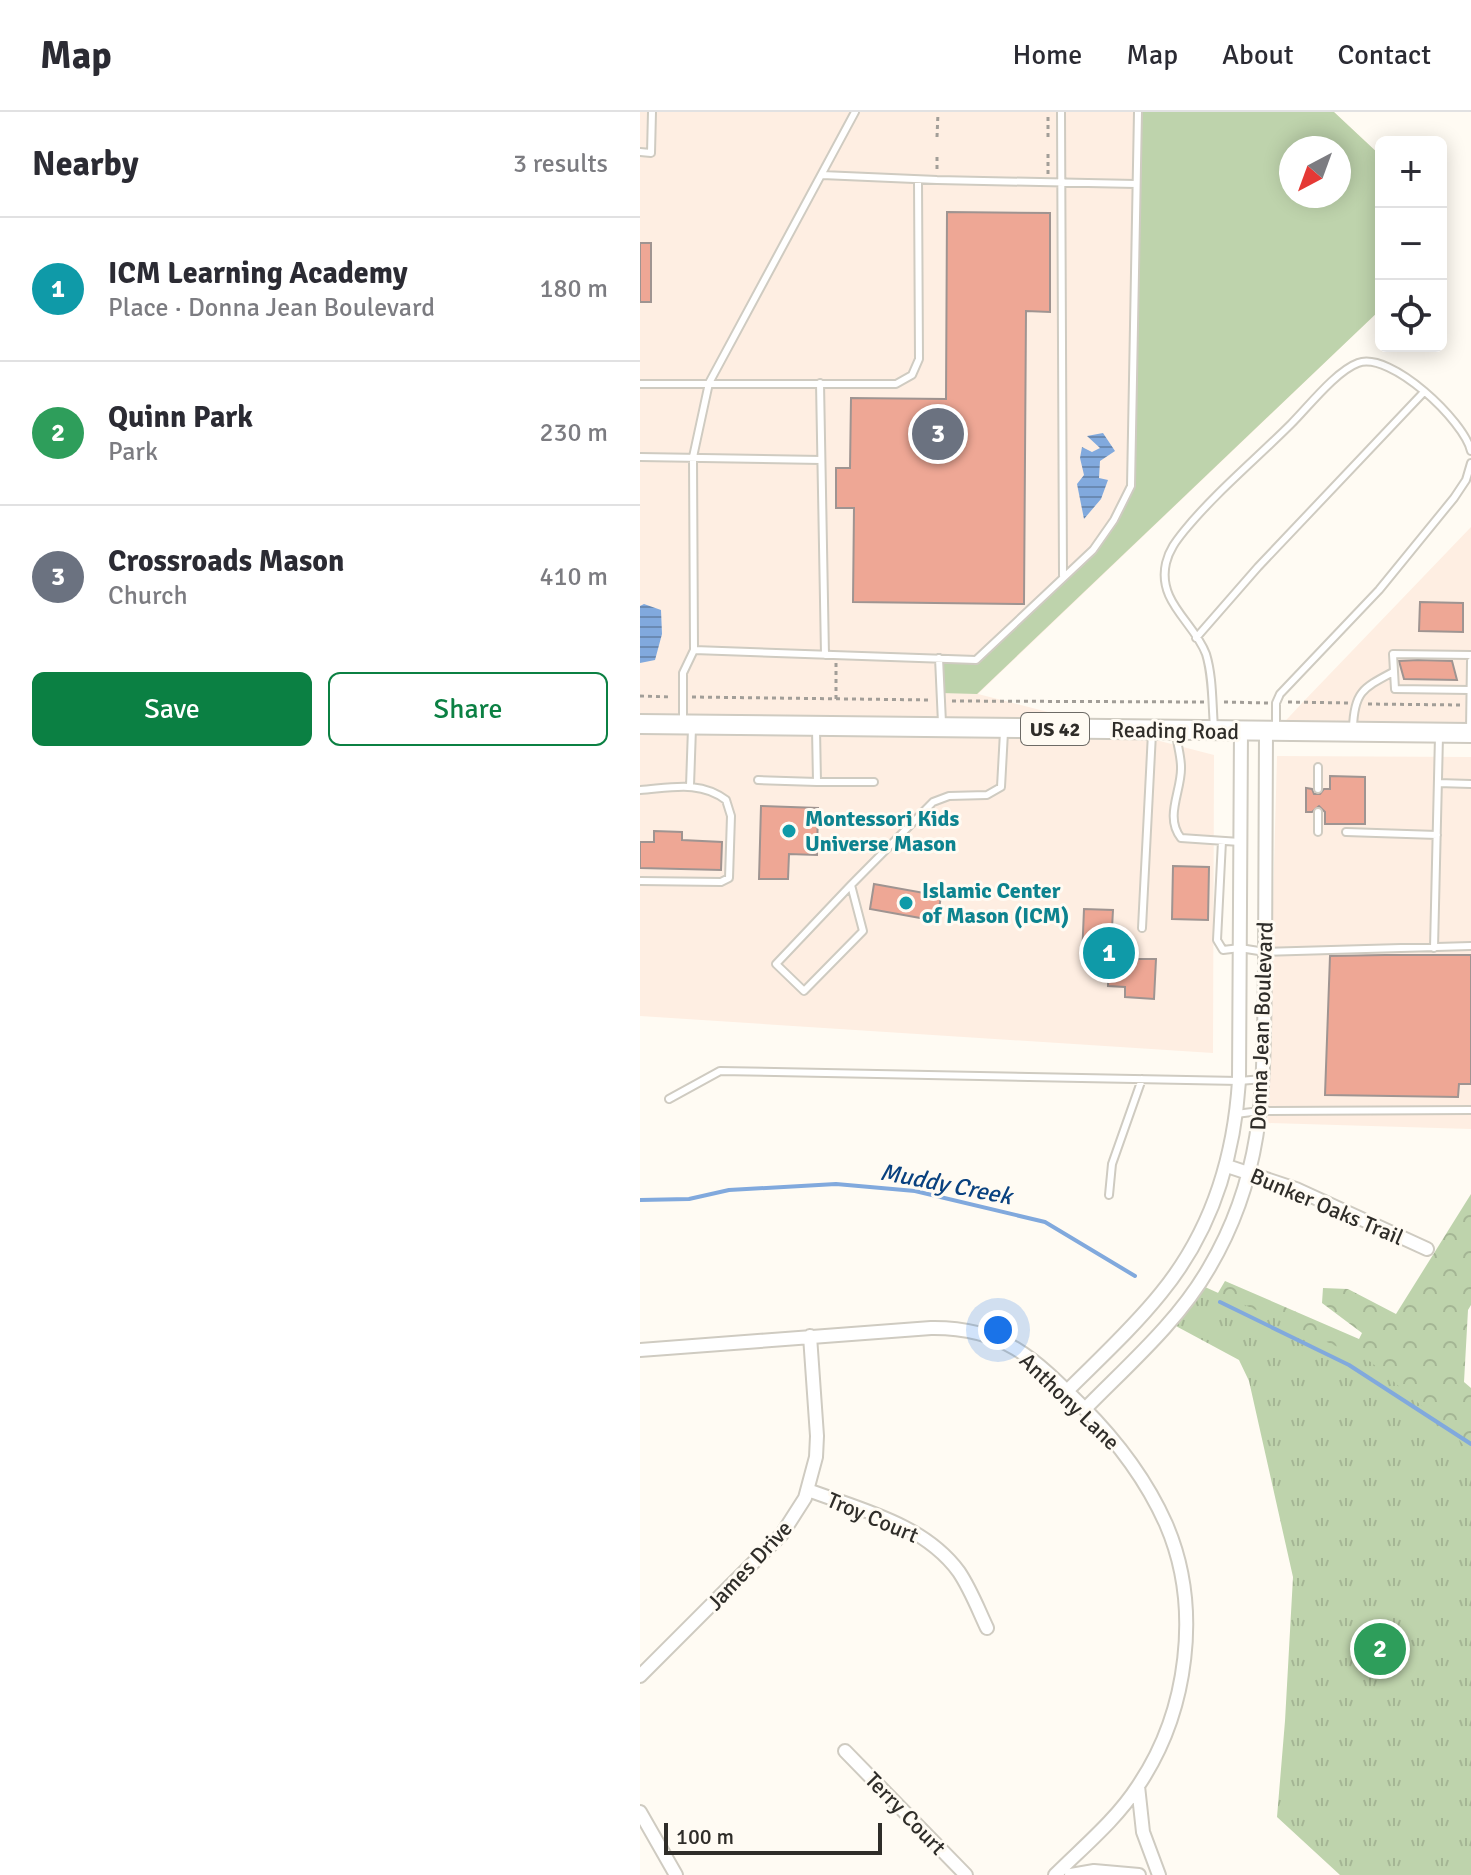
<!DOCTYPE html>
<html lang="en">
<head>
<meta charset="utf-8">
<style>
  :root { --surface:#fff; --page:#f2f2f3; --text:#2b2b33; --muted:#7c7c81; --line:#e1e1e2; --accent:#0b8043 }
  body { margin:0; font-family:Signika,sans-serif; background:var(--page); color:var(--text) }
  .controls { position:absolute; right:24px; top:24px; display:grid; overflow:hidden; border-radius:12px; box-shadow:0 4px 20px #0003 }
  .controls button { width:72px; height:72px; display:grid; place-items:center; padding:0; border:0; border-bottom:2px solid var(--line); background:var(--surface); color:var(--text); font:40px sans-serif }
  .compass { position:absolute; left:639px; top:24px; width:72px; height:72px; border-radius:50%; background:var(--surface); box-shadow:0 4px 20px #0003; rotate:221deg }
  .scale { position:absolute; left:24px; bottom:20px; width:218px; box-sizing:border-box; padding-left:8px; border:4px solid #2f2d29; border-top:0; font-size:22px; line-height:28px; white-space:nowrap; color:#2f2d29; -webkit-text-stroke:6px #fffbf3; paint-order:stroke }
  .you { position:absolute; left:358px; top:1218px; width:28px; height:28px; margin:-20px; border:6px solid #fff; border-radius:50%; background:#1a73e8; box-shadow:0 0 0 12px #1a73e833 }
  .badge { display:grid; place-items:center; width:52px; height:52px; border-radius:50%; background:var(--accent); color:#fff; font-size:26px; font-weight:700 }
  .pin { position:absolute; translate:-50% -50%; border:4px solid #fff; box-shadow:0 2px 8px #0006 }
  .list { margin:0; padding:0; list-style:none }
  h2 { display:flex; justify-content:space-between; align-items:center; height:104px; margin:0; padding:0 32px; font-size:34px }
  h2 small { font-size:26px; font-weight:400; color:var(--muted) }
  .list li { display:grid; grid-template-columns:52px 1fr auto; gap:24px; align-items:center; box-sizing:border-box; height:144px; padding:0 32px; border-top:2px solid var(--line) }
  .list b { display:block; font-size:30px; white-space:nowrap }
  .list p { margin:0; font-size:26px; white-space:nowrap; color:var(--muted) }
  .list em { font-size:26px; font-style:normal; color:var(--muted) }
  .actions { display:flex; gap:16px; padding:24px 32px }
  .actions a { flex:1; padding:18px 0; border:2px solid var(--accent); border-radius:12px; text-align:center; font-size:28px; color:var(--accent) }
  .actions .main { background:var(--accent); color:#fff }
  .icon { flex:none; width:44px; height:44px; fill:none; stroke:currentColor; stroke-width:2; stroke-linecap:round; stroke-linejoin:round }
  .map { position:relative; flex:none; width:831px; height:1763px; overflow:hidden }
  header { display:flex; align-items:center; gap:48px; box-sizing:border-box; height:112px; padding:0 40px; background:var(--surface); border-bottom:2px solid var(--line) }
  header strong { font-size:38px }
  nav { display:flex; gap:44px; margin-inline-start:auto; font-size:28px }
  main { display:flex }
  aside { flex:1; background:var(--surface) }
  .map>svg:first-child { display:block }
  .commercial { fill:#feeee2; fill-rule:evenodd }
  .grass { fill:#bed3ac; fill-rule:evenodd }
  .forest { fill:url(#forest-crowns) }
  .park { fill:url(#park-tufts) }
  .water { fill:url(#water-rules) }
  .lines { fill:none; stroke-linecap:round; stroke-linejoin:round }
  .stream { stroke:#81a9dd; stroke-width:4 }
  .building { fill:#eea795; stroke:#9f9491; stroke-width:2 }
  .lane-casing { stroke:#cfcbc1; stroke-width:10 }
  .street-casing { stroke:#cfcbc1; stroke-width:16 }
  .primary-casing { stroke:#cfcbc1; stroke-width:22 }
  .path { stroke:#a29e98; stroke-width:3; stroke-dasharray:4 4; stroke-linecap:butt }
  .lane { stroke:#fff; stroke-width:6 }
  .street { stroke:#fff; stroke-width:12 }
  .primary { stroke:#fff; stroke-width:18 }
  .culture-dot { fill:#0f9aa8; stroke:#fffbf3; stroke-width:3 }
  .labels { text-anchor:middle; stroke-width:6; stroke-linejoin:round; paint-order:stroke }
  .shield { fill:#fffbf3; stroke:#6d6b66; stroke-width:2 }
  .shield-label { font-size:20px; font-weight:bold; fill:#2f2d29 }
  .street-label { font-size:22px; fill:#2f2d29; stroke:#fffbf3 }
  .culture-label { font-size:22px; font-weight:bold; fill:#0d838f; stroke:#fffbf3; text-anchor:start }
  .water-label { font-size:24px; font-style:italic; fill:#09417f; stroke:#fffbf3 }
</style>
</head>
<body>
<header>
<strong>Map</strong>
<nav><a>Home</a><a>Map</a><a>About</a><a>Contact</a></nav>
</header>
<main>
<aside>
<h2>Nearby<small>3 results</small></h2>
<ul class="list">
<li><span class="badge" style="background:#0f9aa8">1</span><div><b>ICM Learning Academy</b><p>Place · Donna Jean Boulevard</p></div><em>180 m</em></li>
<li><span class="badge" style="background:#2e9e5b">2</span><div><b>Quinn Park</b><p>Park</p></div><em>230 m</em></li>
<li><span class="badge" style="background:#6b7280">3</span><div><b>Crossroads Mason</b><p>Church</p></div><em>410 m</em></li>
</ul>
<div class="actions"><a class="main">Save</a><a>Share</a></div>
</aside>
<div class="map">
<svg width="831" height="1763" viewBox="0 0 831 1763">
  <defs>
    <pattern id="forest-crowns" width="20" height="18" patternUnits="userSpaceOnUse" patternTransform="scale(2)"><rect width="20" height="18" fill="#bed3ac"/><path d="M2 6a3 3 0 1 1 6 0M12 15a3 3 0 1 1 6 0" fill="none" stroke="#a4b594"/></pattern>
    <pattern id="park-tufts" width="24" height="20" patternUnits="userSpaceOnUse" patternTransform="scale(2)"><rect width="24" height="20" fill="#bed3ac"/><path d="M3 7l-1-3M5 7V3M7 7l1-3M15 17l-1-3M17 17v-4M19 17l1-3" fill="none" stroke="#a4b594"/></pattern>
    <pattern id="water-rules" width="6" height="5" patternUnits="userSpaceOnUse" patternTransform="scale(2)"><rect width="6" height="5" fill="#81a9dd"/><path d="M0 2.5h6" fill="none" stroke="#6a8ab3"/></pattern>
  </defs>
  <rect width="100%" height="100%" fill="#fffbf3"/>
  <!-- commercial -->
  <path class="commercial" d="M0,0H694L741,44V197L338,582L574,643L573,941L0,904ZM651,36H699V84H651Z
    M831,415V621L636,619L663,590Z
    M637,644L831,645V1017L627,1011Z"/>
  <!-- grass -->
  <path class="grass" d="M498,0H694L741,44V197L337,582L301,581L299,546L337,548L453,438L491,375ZM651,36H699V84H651Z"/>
  <!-- forest -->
  <path class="forest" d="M831,1082V1193L828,1198L824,1270L831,1276V1400L568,1198L585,1169L719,1227L722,1221L682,1191L683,1176L708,1177L756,1202Z"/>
  <!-- park -->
  <path class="park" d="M565,1175L731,1250L815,1323L831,1342V1763H700L637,1705L645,1609L653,1465L609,1269L599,1248L534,1213Z"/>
  <!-- water -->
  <path class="water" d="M463,321L475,339L460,349L459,366L468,368L461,387L444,407L437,372L444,363L440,346L442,335L452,340L460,336L447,324Z
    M4,492L21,498L22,522L15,548L0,551V494Z"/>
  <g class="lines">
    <!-- stream -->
    <path class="stream" d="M0,1088L49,1087L89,1078L196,1072L275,1079L405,1110L495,1164
      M580,1190L709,1253L831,1332"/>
  </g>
  <!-- building -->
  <path class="building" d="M307,100L410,101V200L386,199L384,492L213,490L214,396H196V356H210L211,286L306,287Z
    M0,131H11V190H0Z
    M780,490L823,491V520L779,519Z
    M778,548L812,549L817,568L764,567L759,549Z
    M690,664L725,665V712H685V700L679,694L672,700H666V676L672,677L674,682H680L684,677H690Z
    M121,694L178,696L177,743L149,742L148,767H119Z
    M14,719L42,720V728L82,730L81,758L0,756V730H14Z
    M533,754L569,755L568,808L532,807Z
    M234,772L301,784L297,809L230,797Z
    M444,797L473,798L471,834L496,835L495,847H516L514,887L485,885V875L468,874L469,847L442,846Z
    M745,843H831V972H819L818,985L685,983L690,844Z"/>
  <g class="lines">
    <!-- lane casing -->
    <g class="lane-casing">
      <path id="lane" d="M421,0L423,464
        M0,40L11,41L12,0
        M182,63L297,68L496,72
        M180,271L185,543
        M0,272H256L272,263L279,247L278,68
        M0,345L181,348
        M556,526L618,455L783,281
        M54,538L336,548L453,438L474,408L491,374L498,0
        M299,546L302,611
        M829,578L755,577L753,542L831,543
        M43,608V561L54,538L53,345L69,271L215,0
        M574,615C572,591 573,565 566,542C554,510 517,490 526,451C529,438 536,429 544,419C575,381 616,347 651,312C668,295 696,259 718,251C751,239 824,309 831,339
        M636,616V591L640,582L739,478L814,386L826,368L831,351
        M713,616C714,580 723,576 753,560
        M176,617L177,670H234
        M830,617L831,549
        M536,621C537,632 541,644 541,655C542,678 524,705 541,726L600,730
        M118,668L177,670
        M798,671L831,672
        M50,674L52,616
        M678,677V655
        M0,678C30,676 60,668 86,688L91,704L89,766L81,770L0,769
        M678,720V700
        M706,720L797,723
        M582,729L577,828L583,838L600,836L625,840L831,834
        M211,773L223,819L164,879L136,852L211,773L293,690L309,684L347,683L361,675L364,620
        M502,816L512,621
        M794,836L799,624
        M29,987L80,959L599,969L623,967
        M596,1002L620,999L831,998
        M469,1083L472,1052L502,967"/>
    </g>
    <!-- street casing -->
    <g class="street-casing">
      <path id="street" d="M587,1054L656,1077L787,1137
        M0,1238L291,1216C363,1215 394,1246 442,1294C476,1328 506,1367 526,1412C562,1495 548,1600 498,1674C476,1708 443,1735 415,1763
        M427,1279C459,1247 493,1216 521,1181C571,1120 594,1046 599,969L601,618
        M445,1297C488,1253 538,1210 569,1156C628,1056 623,967 625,856C626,777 626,698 626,619
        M168,1378C221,1398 284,1412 319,1460C331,1478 338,1497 347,1516
        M0,1564L142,1422L165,1386L176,1345L177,1324L170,1224
        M205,1639L326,1763
        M498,1674L503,1720L519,1763
        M0,1700L36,1763
        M431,1763L454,1759L499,1763"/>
    </g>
    <!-- primary casing -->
    <g class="primary-casing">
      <path id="primary" d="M0,612L831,621"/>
    </g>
    <!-- path -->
    <path class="path" d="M297,25L298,1
      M408,25V2
      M297,57V41
      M408,62V42
      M0,584L32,585
      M52,585L292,588
      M196,587V551
      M312,589L564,590
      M584,590L628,591
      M648,590L708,591
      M728,592L820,593"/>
    <!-- lane -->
    <use href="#lane" class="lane"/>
    <!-- street -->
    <use href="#street" class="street"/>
    <!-- primary -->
    <use href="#primary" class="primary"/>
  </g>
  <!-- markers -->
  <g class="culture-dot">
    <circle cx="149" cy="719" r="8"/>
    <circle cx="266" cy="791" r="8"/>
  </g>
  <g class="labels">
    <!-- shield labels -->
    <rect class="shield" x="381" y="601" width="68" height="32" rx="6"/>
    <g class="shield-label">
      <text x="415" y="624">US 42</text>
    </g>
    <!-- street labels -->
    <g class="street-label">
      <text transform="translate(535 618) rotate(1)" y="8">Reading Road</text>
      <text transform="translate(621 914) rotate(-88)" y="8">Donna Jean Boulevard</text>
      <text transform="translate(687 1094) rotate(23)" y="8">Bunker Oaks Trail</text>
      <text transform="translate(430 1289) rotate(44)" y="8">Anthony Lane</text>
      <text transform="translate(233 1405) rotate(23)" y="8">Troy Court</text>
      <text transform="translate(109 1453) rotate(-47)" y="8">James Drive</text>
      <text transform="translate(266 1701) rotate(46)" y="8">Terry Court</text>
    </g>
    <!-- culture labels -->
    <g class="culture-label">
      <text x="165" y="714">Montessori Kids<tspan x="165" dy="25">Universe Mason</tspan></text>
      <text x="282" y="786">Islamic Center<tspan x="282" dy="25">of Mason (ICM)</tspan></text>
    </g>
    <!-- water labels -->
    <g class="water-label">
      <text transform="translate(306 1072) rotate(11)" y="8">Muddy Creek</text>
    </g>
  </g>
</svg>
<div class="controls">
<button>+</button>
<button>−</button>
<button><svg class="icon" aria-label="locate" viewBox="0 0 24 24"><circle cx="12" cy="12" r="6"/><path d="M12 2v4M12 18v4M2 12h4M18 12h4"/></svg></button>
</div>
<svg class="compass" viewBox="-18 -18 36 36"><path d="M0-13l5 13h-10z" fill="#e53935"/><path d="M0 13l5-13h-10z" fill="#7c7c81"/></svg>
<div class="scale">100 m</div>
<div class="you"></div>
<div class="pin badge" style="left:469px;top:841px;background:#0f9aa8">1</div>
<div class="pin badge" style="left:740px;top:1537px;background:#2e9e5b">2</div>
<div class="pin badge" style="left:298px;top:322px;background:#6b7280">3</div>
</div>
</main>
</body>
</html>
